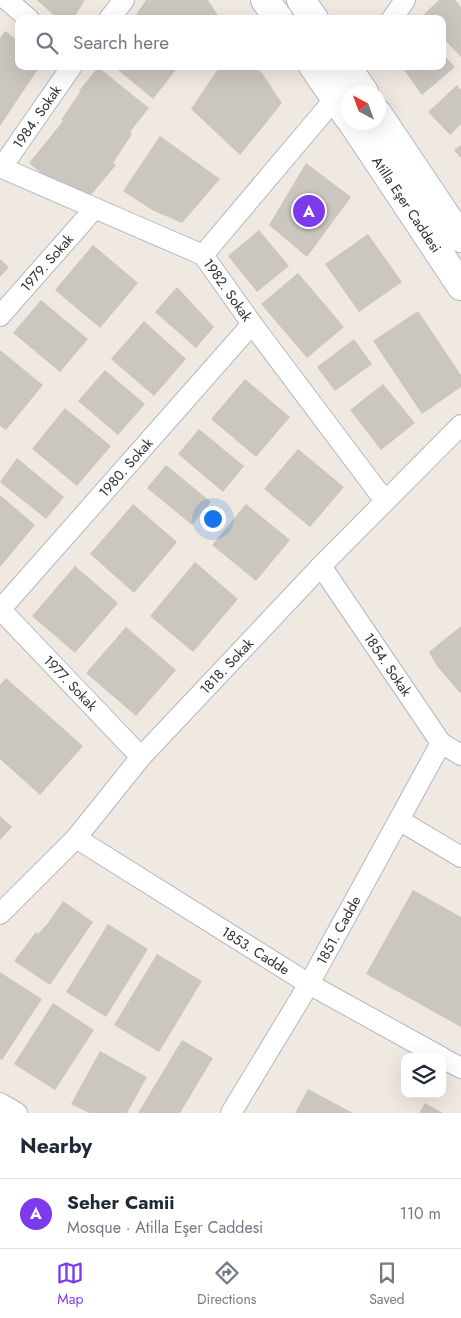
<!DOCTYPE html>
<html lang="en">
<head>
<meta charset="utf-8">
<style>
  :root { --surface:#fff; --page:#f2f2f3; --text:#1f2937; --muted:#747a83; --line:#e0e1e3; --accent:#7c3aed }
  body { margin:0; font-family:Jost,sans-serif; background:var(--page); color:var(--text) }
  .controls { position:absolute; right:15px; bottom:15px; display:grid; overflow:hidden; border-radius:10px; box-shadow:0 5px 20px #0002 }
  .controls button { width:45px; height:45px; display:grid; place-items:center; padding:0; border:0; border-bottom:1px solid var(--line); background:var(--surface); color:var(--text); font:25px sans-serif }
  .compass { position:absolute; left:341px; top:85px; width:45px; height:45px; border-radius:50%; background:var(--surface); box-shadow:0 5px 20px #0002; rotate:319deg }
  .you { position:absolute; left:212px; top:518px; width:18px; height:18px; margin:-12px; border:4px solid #fff; border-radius:50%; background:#1a73e8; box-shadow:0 0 0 8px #1a73e833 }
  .badge { display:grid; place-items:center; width:32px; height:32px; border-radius:50%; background:var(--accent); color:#fff; font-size:16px; font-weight:700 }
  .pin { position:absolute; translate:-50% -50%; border:2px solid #fff; box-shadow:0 1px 5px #0006 }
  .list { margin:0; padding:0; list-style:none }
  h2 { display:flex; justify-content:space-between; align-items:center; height:65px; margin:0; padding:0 20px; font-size:21px }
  h2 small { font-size:16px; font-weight:400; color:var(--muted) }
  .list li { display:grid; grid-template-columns:32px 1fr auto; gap:15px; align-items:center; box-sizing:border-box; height:70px; padding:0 20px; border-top:1px solid var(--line) }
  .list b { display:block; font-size:19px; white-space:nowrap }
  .list p { margin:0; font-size:16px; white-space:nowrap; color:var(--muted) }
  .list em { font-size:16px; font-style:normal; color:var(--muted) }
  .icon { flex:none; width:28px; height:28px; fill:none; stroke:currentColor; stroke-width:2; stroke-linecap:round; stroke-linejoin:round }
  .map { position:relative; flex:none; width:461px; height:1113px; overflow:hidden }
  .search { position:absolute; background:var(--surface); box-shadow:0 5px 20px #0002; left:15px; right:15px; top:15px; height:55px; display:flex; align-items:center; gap:12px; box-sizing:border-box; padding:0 18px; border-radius:10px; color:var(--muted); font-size:19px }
  .sheet { height:135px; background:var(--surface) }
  nav { display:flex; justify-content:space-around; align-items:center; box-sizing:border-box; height:70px; border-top:1px solid var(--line); background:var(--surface); font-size:14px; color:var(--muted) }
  nav a { display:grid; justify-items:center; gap:2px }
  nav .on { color:var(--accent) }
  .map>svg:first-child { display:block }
  .building { fill:#cbc7bf }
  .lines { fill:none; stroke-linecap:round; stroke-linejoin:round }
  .street-casing { stroke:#b4b7c1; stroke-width:22 }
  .secondary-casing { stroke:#b4b7c1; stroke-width:30 }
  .street { stroke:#fff; stroke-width:20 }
  .secondary { stroke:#fff; stroke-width:28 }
  .labels { text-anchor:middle; stroke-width:5; stroke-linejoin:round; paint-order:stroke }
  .street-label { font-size:14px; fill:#2e2e2e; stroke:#fff }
</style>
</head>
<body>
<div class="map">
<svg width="461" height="1113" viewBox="0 0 461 1113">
  <rect width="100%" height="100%" fill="#efe9e1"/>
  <!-- building -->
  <path class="building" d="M37,0H85L73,19H58Z
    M146,0H208L219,17L133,19Z
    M439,0H455L461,7V57L442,37V19H425L422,16Z
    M5,31L19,41V66H40L0,126V38Z
    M442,53L455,67L422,95L401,66H442Z
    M113,66H179L153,99Z
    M220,66H254L262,73L282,103L240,155L191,109Z
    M98,67L149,108L130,132L132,134L113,163L116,165L91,195L48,179L29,163L63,121L61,120L80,92L79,91Z
    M457,85L461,90V124L450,135L428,112Z
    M160,136L220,179L182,223L152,210L123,191Z
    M461,145V158L454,150Z
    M306,163L351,197L307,257L269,225Z
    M259,230L289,266L257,292L228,256Z
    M368,234L402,282L359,312L325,264Z
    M93,245L138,283L100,328L55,290Z
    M0,259L9,267L0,277Z
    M298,273L344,327L307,358L261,304Z
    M177,287L214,327L196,348L155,312Z
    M41,300L88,339L60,372L13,333Z
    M418,311L461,375V387L422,414L373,341Z
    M144,321L186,359L154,396L111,359Z
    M354,339L372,364L335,391L317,367Z
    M0,350L43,385L6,430L0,426Z
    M105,370L145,404L118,435L78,401Z
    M245,379L290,417L256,457L211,419Z
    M383,384L415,423L381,450L350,410Z
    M65,408L111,446L77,486L32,449Z
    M199,429L244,466L223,492L178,454Z
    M298,449L344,487L310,527L264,489Z
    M17,458L64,497L46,519L0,482Z
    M166,465L211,502L192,525L147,488Z
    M0,495L35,525L0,567Z
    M133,504L177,542L134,593L90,554Z
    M246,504L290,540L256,581L212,545Z
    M195,562L238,599L193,652L150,616Z
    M75,566L118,603L75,653L32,616Z
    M461,626V692L460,693L437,666L429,652Z
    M126,627L176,670L136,716L86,673Z
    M6,678L83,746L40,795L0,759V685Z
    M0,816L12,827L0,840Z
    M413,890L461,917V1027L366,974Z
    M63,901L93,922L50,985L14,961L36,932L38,934L48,923Z
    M108,924L148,949L106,1017L66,992Z
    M157,954L202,981L159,1052L114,1025Z
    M0,972L42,999L2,1060L0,1059Z
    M53,1003L94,1030L55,1090L14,1064Z
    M182,1040L213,1058L180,1113H138Z
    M100,1051L147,1077L127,1113H89L71,1104Z
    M308,1089L353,1113H295Z
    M425,1103L443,1113H419Z"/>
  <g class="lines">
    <!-- street casing -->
    <g class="street-casing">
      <g id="street">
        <path d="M7,0L29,19"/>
        <path d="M109,19L124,0"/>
        <path d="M392,19L405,0"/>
        <path id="s1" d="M0,167L203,255L252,324L385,501"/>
        <path id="s2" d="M2,167L72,66"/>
        <path d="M203,255L343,89"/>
        <path id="s3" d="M0,316L95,208"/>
        <path id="s4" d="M321,566L441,743L461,755"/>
        <path id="s5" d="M0,609L141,757"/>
        <path id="s6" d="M0,610L252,324"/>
        <path d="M399,820L461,857"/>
        <path id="s7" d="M76,838L309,984L441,1057"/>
        <path id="s8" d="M0,914L76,838L141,757L321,566L461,425"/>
        <path d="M442,1058L461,1068"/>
        <path d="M0,1103L17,1113"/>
        <path id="s9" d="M231,1113L309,984L441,743"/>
      </g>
    </g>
    <!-- secondary casing -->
    <g class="secondary-casing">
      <g id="secondary">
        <path d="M265,0L279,19"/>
        <path d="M301,0L314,19"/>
        <path d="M313,66L348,117"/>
        <path d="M346,66L364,92"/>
        <path d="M378,114L461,238"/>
        <path id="s10" d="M352,122L461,286"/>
      </g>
    </g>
    <!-- street -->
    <use href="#street" class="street"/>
    <!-- secondary -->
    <use href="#secondary" class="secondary"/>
  </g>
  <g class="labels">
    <!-- street labels -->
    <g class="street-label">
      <text dy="5" stroke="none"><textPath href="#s2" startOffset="61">1984. Sokak</textPath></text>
      <text dy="5" stroke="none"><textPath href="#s10" startOffset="99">Atilla Eşer Caddesi</textPath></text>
      <text dy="5" stroke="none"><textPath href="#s3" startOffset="71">1979. Sokak</textPath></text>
      <text dy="5" stroke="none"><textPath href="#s1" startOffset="264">1982. Sokak</textPath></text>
      <text dy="5" stroke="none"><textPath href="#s6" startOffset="190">1980. Sokak</textPath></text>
      <text dy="5" stroke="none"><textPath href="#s4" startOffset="119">1854. Sokak</textPath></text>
      <text dy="5" stroke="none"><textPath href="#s8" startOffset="336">1818. Sokak</textPath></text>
      <text dy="5" stroke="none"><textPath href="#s5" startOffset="102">1977. Sokak</textPath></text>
      <text dy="5" stroke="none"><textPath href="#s9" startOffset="212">1851. Cadde</textPath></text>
      <text dy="5" stroke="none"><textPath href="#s7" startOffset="212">1853. Cadde</textPath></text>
    </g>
  </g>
</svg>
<div class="controls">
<button><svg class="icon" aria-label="layers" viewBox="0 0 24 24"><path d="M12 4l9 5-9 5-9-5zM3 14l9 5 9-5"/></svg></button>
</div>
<svg class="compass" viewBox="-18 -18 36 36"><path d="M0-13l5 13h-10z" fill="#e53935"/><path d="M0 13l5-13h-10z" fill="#747a83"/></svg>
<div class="you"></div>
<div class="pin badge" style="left:309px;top:211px">A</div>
<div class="search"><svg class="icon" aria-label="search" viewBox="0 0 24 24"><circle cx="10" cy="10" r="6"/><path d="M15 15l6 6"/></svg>Search here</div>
</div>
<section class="sheet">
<h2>Nearby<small></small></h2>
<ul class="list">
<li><span class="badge">A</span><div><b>Seher Camii</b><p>Mosque · Atilla Eşer Caddesi</p></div><em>110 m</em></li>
</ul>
</section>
<nav>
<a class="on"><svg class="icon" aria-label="map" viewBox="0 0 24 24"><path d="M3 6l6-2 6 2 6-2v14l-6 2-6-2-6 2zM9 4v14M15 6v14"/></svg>Map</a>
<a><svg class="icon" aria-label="directions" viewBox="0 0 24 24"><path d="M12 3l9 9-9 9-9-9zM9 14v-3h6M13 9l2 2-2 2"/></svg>Directions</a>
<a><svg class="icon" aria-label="saved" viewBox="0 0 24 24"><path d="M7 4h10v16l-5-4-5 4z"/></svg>Saved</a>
</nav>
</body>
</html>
